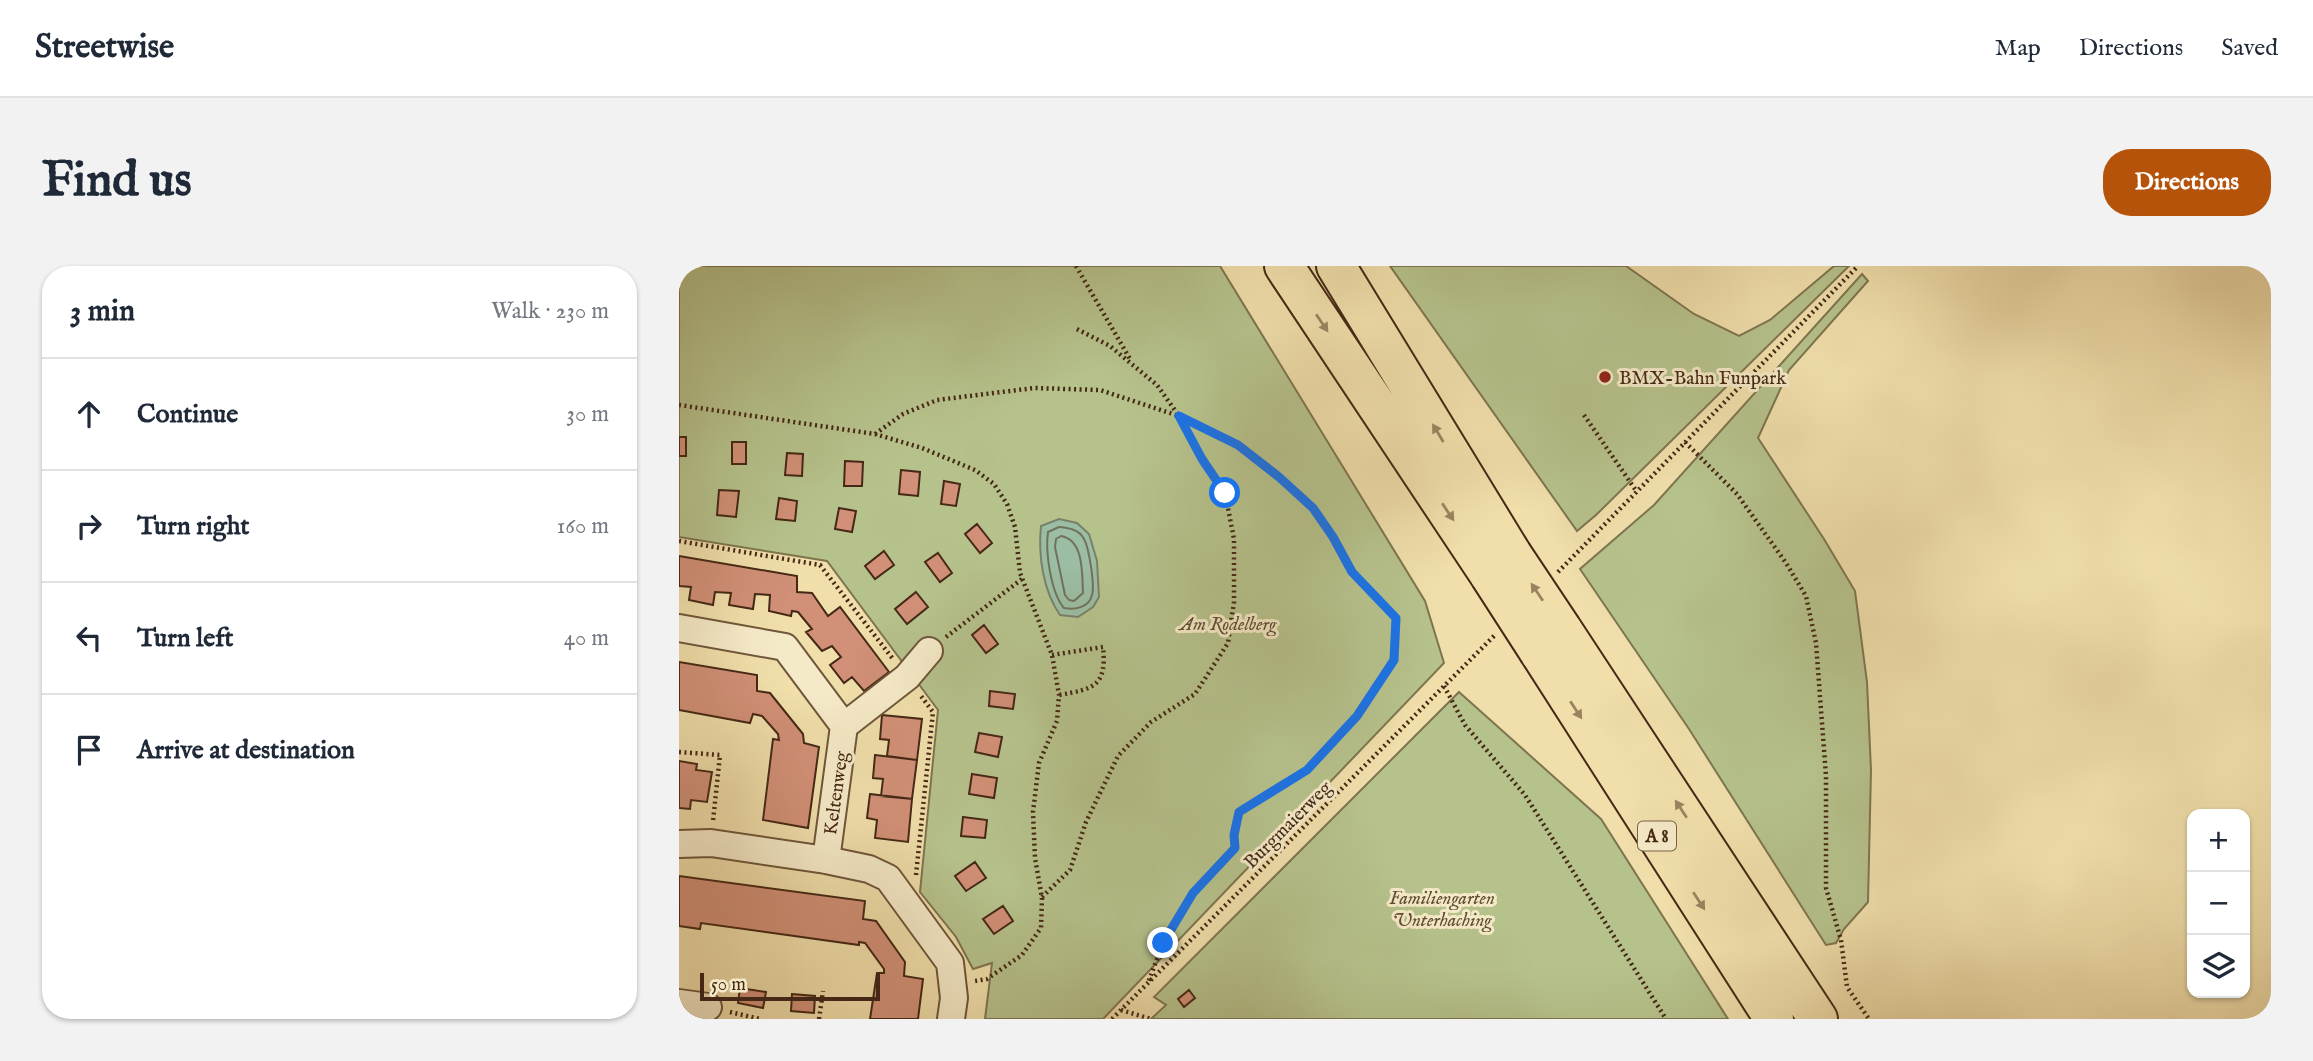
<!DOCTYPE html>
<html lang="en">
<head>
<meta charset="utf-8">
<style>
  :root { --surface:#fff; --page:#f2f2f3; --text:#1f2937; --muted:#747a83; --line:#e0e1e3; --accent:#b45309 }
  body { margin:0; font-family:"IM FELL English",serif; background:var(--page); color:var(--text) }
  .controls { position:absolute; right:21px; bottom:21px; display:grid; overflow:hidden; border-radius:14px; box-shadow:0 2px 5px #0004 }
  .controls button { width:63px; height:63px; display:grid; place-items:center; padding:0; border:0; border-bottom:2px solid var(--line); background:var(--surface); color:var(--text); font:35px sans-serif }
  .scale { position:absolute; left:21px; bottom:18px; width:180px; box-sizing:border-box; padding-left:7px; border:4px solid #452815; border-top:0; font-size:19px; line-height:24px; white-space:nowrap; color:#452815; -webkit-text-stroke:5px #f5eac8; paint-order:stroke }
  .stop { position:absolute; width:21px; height:21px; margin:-16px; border:5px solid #1a73e8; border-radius:50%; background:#fff }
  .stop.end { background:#1a73e8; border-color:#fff; box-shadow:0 2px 7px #0008 }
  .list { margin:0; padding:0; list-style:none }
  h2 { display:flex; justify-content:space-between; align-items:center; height:91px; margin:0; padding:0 28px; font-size:30px }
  h2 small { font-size:23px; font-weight:400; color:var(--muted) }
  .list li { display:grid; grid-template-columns:46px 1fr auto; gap:21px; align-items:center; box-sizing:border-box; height:112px; padding:0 28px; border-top:2px solid var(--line) }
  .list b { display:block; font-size:26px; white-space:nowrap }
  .list em { font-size:23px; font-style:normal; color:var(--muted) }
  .icon { flex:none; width:38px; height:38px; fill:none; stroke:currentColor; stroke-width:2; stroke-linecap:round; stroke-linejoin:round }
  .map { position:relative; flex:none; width:1592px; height:753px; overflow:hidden; border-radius:28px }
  header { display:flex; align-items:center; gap:42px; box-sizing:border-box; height:98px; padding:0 35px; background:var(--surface); border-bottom:2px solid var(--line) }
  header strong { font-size:33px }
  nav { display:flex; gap:38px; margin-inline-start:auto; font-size:24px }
  .intro { display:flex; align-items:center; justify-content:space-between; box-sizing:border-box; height:168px; padding:0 42px }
  h1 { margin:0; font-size:49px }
  .button { padding:18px 32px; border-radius:28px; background:var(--accent); color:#fff; font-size:24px; font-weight:700 }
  main { display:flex; gap:42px; padding:0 42px }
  aside { flex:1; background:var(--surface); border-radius:28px; box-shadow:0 2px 5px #0004 }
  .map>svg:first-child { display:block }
  .green { fill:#b6c28c; stroke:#7e7550; stroke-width:2 }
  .water { fill:#9bbda3; stroke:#79816a; stroke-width:2 }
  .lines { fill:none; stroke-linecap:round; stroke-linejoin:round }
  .shore { stroke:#70725c; stroke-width:2 }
  .building { fill:#d19077; stroke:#452815; stroke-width:2 }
  .minor-casing { stroke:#70563a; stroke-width:30 }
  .motorway-casing { stroke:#452815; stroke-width:42 }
  .path { stroke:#452815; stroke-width:4.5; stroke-dasharray:2 3.5; stroke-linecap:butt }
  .minor { stroke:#f5eac8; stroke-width:26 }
  .motorway { stroke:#f0dfab; stroke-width:38 }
  .motorway-bridge-casing { stroke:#452815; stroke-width:42; stroke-linecap:butt }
  .motorway-bridge { stroke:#f0dfab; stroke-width:38 }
  .oneway { fill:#9a8460 }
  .route { stroke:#1a73e8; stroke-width:9 }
  .poi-dot { fill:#8f2418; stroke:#f5eac8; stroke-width:2.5 }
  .labels { text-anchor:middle; stroke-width:6; stroke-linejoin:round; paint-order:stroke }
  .shield { fill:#f5eac8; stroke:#7a624b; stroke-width:2 }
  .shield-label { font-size:18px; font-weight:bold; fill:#452815 }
  .poi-label { font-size:19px; fill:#452815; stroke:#f5eac8; text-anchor:start }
  .park-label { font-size:19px; font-style:italic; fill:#614e33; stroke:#f5eac8 }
  .street-label { font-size:19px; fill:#452815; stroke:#f5eac8 }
</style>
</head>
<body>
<header>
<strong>Streetwise</strong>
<nav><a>Map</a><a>Directions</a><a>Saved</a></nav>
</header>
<div class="intro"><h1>Find us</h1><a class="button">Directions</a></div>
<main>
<aside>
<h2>3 min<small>Walk · 230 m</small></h2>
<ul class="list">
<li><svg class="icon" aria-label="ahead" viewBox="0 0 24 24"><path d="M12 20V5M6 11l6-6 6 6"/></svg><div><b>Continue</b></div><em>30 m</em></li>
<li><svg class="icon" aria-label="right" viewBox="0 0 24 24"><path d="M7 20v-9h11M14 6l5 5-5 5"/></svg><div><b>Turn right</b></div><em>160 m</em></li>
<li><svg class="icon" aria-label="left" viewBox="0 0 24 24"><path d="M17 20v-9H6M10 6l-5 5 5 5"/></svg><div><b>Turn left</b></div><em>40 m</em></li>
<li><svg class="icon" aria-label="arrive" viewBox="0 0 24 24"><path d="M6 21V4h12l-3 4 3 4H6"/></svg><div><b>Arrive at destination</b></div></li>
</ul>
</aside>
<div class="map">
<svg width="1592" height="753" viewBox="0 0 1592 753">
  <rect width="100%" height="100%" fill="#f0dfab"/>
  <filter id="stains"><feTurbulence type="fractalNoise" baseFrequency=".00286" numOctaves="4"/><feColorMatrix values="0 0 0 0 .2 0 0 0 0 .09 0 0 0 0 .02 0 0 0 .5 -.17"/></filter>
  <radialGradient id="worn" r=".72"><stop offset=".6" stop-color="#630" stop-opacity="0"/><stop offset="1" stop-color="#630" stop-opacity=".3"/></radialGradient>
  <!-- green -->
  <path class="green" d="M0,0H541L746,335L765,397L424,753H306L313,697L294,703L277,671L241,626L259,444L148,295L0,271Z
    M711,0H947L1015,48L1060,70L1091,54L1155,0H1170L917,249L898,265Z
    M1183,8L1189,15L1110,104L1079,172L1145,273L1176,325L1188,416L1192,504L1189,636L1165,663L1157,677L1147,679L1010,463L901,303L975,239Z
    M780,426L922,553L1049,753H472L487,739L475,731Z"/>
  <!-- water -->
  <path class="water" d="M380,253L398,257L410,268L418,295L420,331L414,341L399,351L381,349C364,325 359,289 362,260Z"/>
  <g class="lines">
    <!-- shore -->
    <path class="shore" d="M380,261C389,262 400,263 405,273C410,282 416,319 413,329C410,342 395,344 385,342C372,327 366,286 369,266Z
      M382,270C405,274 403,307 404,327L395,335L390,334L386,329L376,281L377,273Z"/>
  </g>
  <!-- building -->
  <path class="building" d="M0,171H7V190H0Z
    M53,176H67V198H53Z
    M108,187L124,188L123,210L106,209Z
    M166,195L184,196L183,220H165Z
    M222,204L241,206L239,230L220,228Z
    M265,215L281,218L277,240L262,238Z
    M40,224L60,225L57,251L38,249Z
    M100,232L118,235L116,255L97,253Z
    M160,242L177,245L173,266L156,263Z
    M298,258L313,277L301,287L286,268Z
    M205,285L215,299L196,313L186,300Z
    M259,287L273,307L261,316L246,296Z
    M0,290L118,310V326L133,327L149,350L161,341L210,406L185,425L173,411L165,417L151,399L162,391L153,380L143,385L127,366L133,363L119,346L113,345L112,350L90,345L91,329L76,328L74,343L50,339L52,327L36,326L34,339L10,334L12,321L0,320Z
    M237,326L249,341L228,358L216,343Z
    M305,359L319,378L307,387L293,369Z
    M0,396L78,409V425L91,427L124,468L125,477L140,481L129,562L84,554L94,473L100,474L99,468L83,450L74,448L71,457L0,444Z
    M311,425L336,428L334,443L310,440Z
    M203,449L243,453L238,494L208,490L210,474L201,473Z
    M300,467L323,471L319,491L296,486Z
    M196,489L238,494L233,533L202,530L204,513L194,512Z
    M0,495L18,498L17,504L33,506L28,536L12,534L11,543L0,542Z
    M293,508L318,512L315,532L290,528Z
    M191,528L233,533L229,576L196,572L198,554L188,552Z
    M284,551L308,554L306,572L282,570Z
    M296,596L307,612L287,625L276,610Z
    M0,610L186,635L184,653L197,655L226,696L225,710L244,713L239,753H191L198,707H205V703L186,677L180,676V679L22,657L21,663L0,660Z
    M324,640L334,655L315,668L304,653Z
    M61,722L87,726L84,742L59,737Z
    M510,724L516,732L505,741L499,733Z
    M113,728L136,730L135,747L112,745Z"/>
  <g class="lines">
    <!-- minor casing -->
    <g class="minor-casing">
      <path id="minor" d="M0,362L106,381L165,460L228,411L250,385
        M0,578L32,577L147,594L190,603L209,612L271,697L275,732L272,753
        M147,594L165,460
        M0,737L29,741"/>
    </g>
    <!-- motorway casing -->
    <g class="motorway-casing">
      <path id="motorway" d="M605,0L811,310
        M657,0L833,288
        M883,363L1139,753
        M860,386L1095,753"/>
    </g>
    <!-- path -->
    <path class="path" d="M397,0L451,93
      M0,139L196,168L243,182L296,204L315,218L328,238L336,261L341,307L373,389L380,429L378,455L360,497L354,546L356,592L363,632L362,662L343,689L308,713L296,715
      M905,149L958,226
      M196,168L224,148L258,134L355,122L421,124L500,150L559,179L600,211L634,242L654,271L673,306L717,352L715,394L678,450L628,504L560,546L555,569L556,582L514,627L484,677L469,717
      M1006,176L1058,228L1107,297L1127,330L1137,377L1147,510V622L1162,674L1168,721L1190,753
      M0,275L141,299L214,393
      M879,306L1179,0
      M267,371L343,313
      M373,389L424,381C428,420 415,423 380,429
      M765,420L786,459L846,529L987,753
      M0,486L41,489L34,555
      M237,609L254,446L242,430
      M363,631L391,604L407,556L439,490L472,456L516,428L549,377L555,336V273L546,227L523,193L500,150L478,119L431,80L396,62
      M442,744L472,753
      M51,746L81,753
      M140,753L144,725
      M433,753L816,369"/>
    <!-- minor -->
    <use href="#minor" class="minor"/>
    <!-- motorway -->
    <use href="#motorway" class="motorway"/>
    <!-- motorway-bridge casing -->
    <g class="motorway-bridge-casing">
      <path id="motorway-bridge" d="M833,288L883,363
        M811,310L860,386"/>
    </g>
    <!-- motorway-bridge -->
    <use href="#motorway-bridge" class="motorway-bridge"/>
  </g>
  <!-- one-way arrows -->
  <defs><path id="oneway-solid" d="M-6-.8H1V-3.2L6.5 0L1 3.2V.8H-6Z" transform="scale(1.75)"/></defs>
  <g class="oneway">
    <use href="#oneway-solid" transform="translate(643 57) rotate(56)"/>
    <use href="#oneway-solid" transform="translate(759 167) rotate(-121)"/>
    <use href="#oneway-solid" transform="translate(769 246) rotate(56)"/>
    <use href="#oneway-solid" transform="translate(858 326) rotate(-124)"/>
    <use href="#oneway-solid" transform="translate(897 444) rotate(57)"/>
    <use href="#oneway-solid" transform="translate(1002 543) rotate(-123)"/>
    <use href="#oneway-solid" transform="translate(1020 635) rotate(57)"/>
  </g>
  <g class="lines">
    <!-- route -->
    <path class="route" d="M484,677L514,627L556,582L555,569L560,546L628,504L678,450L715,394L717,352L673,306L654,271L634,242L600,211L559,179L500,150L523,193L546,227"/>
  </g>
  <!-- markers -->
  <circle class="poi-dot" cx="926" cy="111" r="7"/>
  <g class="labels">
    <!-- shield labels -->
    <rect class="shield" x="959" y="555.5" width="38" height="29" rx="5"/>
    <g class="shield-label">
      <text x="978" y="576">A 8</text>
    </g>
    <!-- poi labels -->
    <g class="poi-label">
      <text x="940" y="118">BMX-Bahn Funpark</text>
    </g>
    <!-- park labels -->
    <g class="park-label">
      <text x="549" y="364">Am Rodelberg</text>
      <text x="763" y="638">Familiengarten<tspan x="763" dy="22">Unterhaching</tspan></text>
    </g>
    <!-- street labels -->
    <g class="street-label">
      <text transform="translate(156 527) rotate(-82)" y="7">Keltenweg</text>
      <text transform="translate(608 558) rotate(-45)" y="7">Burgmaierweg</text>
    </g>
  </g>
  <rect width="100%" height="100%" filter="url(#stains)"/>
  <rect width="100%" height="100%" fill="url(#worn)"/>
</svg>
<div class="controls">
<button>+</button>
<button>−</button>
<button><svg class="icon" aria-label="layers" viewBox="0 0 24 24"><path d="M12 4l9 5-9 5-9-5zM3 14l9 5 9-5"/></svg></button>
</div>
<div class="scale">50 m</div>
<div class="stop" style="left:546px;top:227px"></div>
<div class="stop end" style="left:484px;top:677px"></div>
</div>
</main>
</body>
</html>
